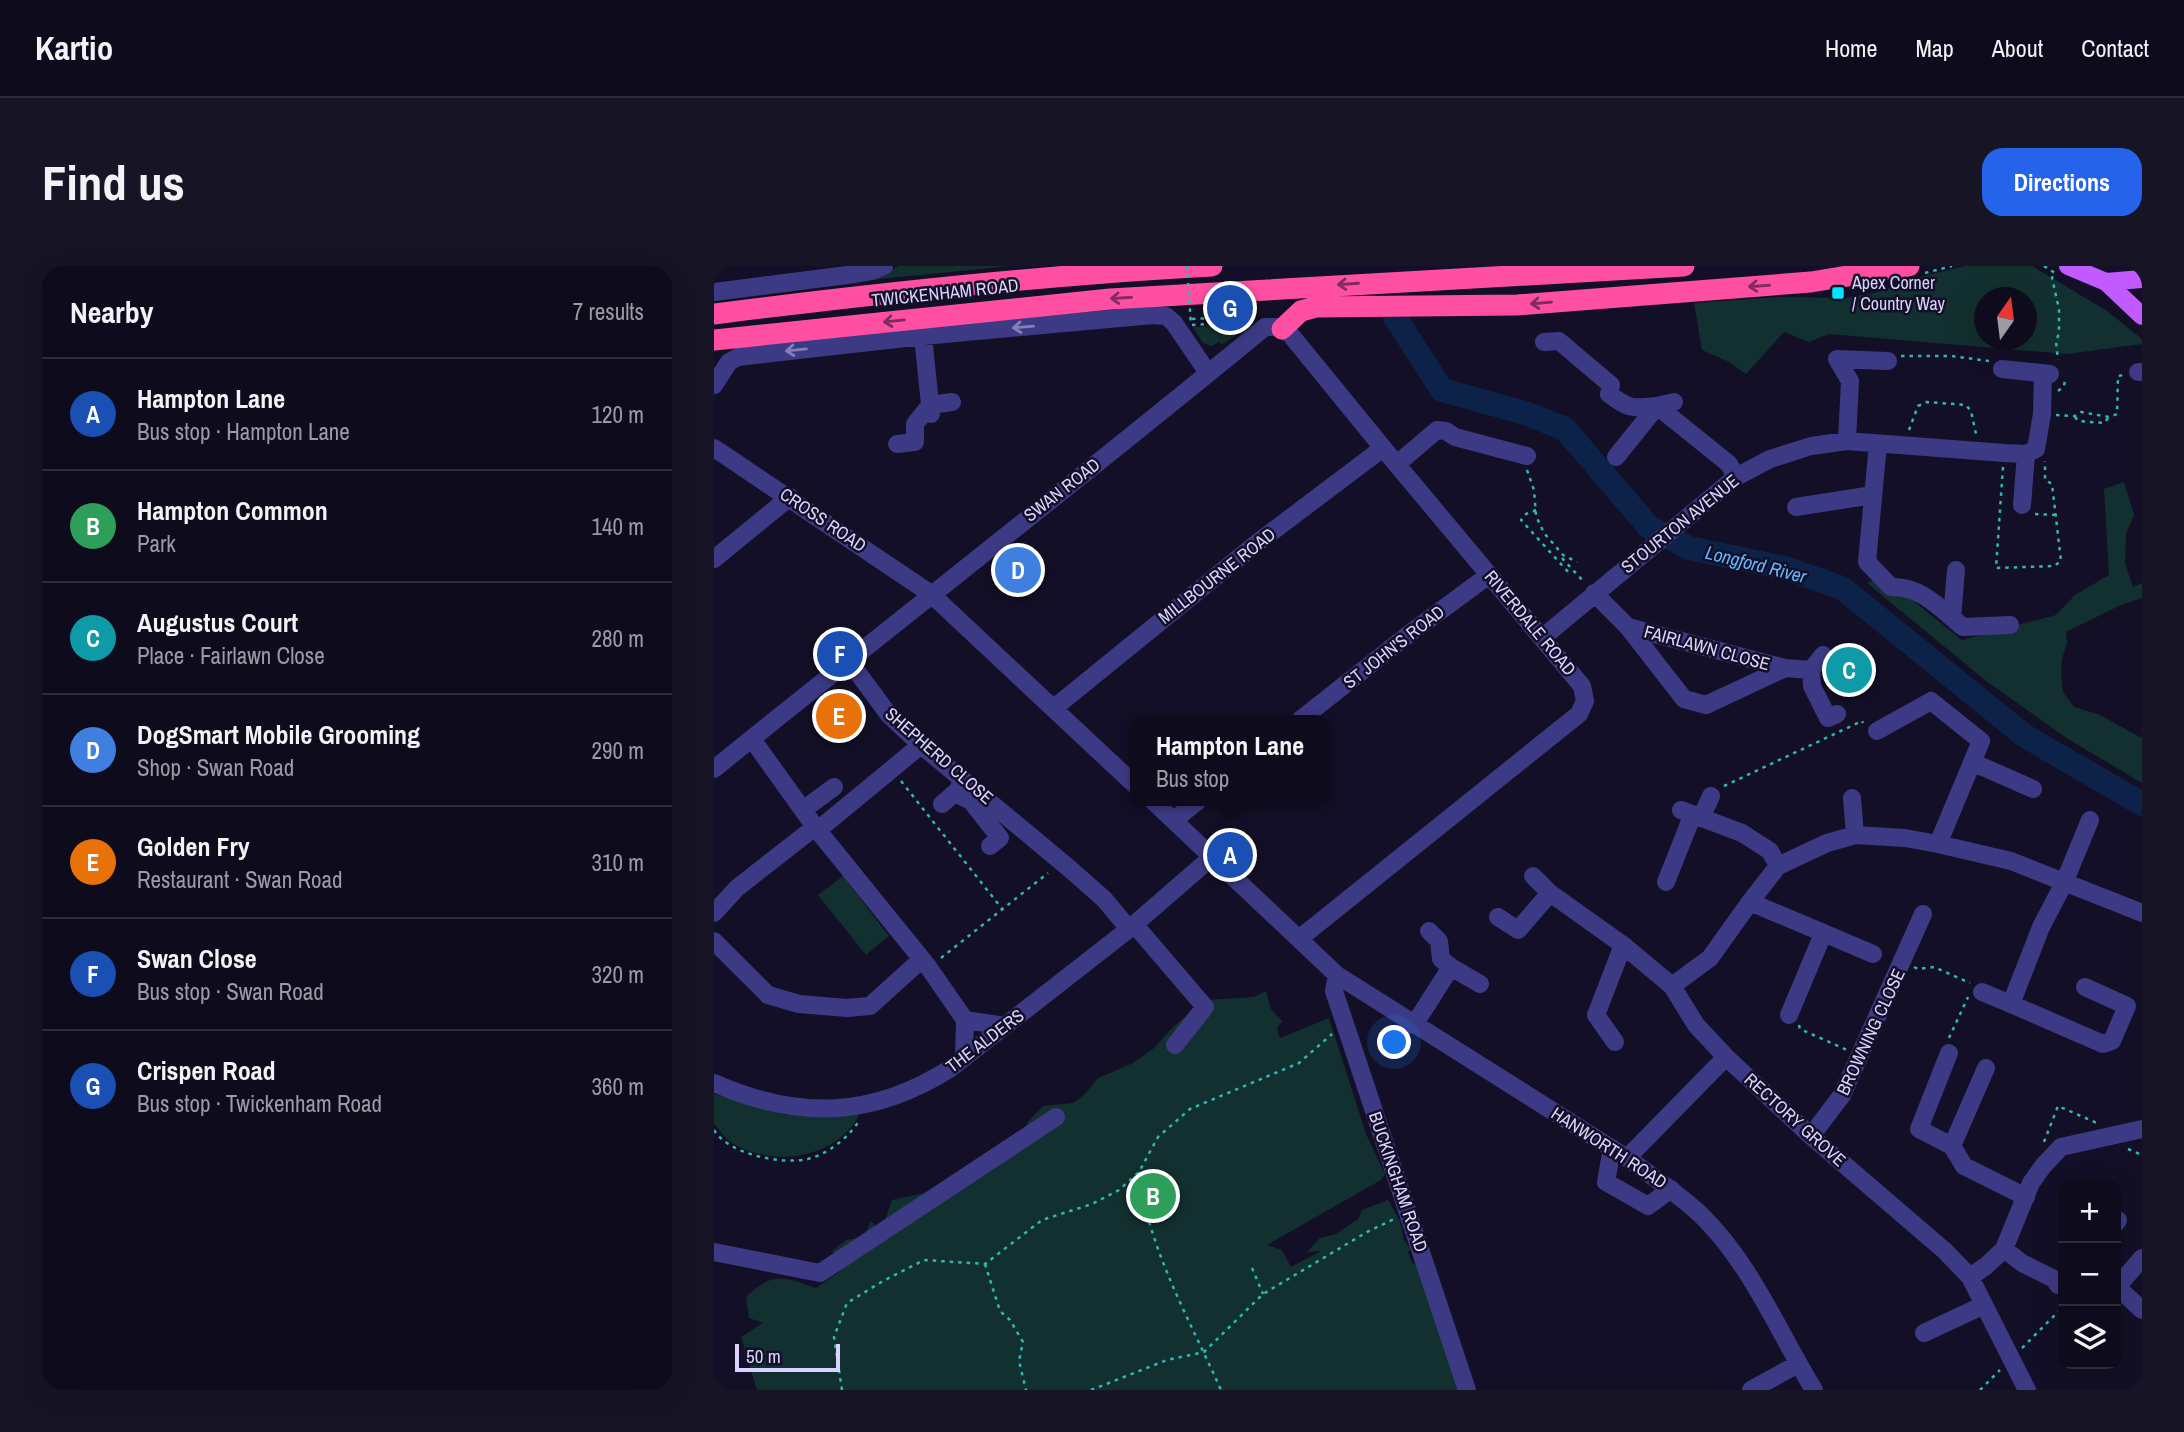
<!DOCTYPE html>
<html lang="en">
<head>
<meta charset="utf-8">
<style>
  :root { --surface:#0e0b1c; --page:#171425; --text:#f1f3f6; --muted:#9b9ba3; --line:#2e2b3b; --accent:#2563eb }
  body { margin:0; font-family:"Archivo Narrow",sans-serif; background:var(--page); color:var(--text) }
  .controls { position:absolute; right:21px; bottom:21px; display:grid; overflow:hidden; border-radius:14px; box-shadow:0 7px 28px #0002 }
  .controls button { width:63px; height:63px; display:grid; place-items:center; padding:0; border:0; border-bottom:2px solid var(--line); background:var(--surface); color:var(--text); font:35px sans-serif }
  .compass { position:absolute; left:1260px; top:21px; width:63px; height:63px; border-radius:50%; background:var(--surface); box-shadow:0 7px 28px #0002; rotate:14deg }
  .scale { position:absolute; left:21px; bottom:18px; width:105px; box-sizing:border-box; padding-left:7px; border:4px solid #d9d4ff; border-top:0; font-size:19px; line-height:24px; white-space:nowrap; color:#d9d4ff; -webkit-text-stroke:5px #130f26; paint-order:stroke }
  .you { position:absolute; left:681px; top:777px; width:24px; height:24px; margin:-18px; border:5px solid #fff; border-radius:50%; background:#1a73e8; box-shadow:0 0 0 10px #1a73e833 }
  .badge { display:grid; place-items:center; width:46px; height:46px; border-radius:50%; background:var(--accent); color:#fff; font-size:23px; font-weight:700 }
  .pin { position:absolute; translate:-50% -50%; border:4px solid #fff; box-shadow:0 2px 7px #0006 }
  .popup { position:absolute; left:416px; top:449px; width:200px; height:91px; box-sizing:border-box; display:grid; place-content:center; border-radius:14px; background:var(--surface); filter:drop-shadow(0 2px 5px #0005); font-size:23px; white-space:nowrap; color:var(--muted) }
  .popup b { font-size:26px; color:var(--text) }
  .popup::after { content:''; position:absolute; left:50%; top:100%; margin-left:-14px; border:14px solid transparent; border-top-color:var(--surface) }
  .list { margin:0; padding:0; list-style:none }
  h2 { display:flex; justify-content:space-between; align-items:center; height:91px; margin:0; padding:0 28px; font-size:30px }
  h2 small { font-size:23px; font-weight:400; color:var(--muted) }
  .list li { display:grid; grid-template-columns:46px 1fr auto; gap:21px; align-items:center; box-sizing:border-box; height:112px; padding:0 28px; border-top:2px solid var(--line) }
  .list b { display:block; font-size:26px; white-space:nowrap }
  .list p { margin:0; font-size:23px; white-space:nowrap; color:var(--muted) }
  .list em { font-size:23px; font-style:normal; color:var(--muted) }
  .icon { flex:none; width:38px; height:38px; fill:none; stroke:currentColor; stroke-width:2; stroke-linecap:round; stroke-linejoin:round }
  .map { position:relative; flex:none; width:1428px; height:1124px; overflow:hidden; border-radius:21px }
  header { display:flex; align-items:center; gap:42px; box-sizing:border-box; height:98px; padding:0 35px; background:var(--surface); border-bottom:2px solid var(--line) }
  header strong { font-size:33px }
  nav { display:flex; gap:38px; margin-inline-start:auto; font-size:24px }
  .intro { display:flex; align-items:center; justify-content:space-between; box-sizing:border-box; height:168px; padding:0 42px }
  h1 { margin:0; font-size:49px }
  .button { padding:18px 32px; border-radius:21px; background:var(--accent); color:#fff; font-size:24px; font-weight:700 }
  main { display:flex; gap:42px; padding:0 42px }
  aside { flex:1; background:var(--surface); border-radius:21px; box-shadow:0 7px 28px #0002 }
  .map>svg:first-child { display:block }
  .green { fill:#12302f; fill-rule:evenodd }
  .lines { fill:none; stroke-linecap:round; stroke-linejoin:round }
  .river { stroke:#0c2248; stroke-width:24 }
  .path { stroke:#2fb8b0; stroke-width:2.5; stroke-dasharray:3.5 5; stroke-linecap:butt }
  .minor { stroke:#3d3a85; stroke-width:18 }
  .major { stroke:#c25bff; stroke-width:18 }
  .highway { stroke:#ff4fa3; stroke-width:21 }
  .path-bridge { stroke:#2fb8b0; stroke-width:2.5; stroke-dasharray:3.5 5; stroke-linecap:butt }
  .oneway { stroke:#7d2c5e }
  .oneway2 { stroke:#837fbc }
  .poi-dot { fill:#00e5ff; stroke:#130f26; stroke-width:2.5 }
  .labels { text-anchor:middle; stroke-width:5; stroke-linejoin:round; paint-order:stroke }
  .poi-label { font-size:18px; fill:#d9d4ff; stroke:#130f26; text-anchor:start }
  .street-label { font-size:18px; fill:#d9d4ff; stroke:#130f26 }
  .water-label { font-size:19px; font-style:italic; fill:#62b6ff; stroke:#130f26 }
</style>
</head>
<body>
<header>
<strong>Kartio</strong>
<nav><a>Home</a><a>Map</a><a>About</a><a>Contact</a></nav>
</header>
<div class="intro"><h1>Find us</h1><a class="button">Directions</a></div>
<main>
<aside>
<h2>Nearby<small>7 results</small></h2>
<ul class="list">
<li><span class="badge" style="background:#1a4fb4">A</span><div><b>Hampton Lane</b><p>Bus stop · Hampton Lane</p></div><em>120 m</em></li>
<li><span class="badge" style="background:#2e9e5b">B</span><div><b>Hampton Common</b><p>Park</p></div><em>140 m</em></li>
<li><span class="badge" style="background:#0f9aa8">C</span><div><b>Augustus Court</b><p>Place · Fairlawn Close</p></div><em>280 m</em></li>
<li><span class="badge" style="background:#3f7fe0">D</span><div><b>DogSmart Mobile Grooming</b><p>Shop · Swan Road</p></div><em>290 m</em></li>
<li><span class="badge" style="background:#e8710a">E</span><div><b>Golden Fry</b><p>Restaurant · Swan Road</p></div><em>310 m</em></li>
<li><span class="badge" style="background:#1a4fb4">F</span><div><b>Swan Close</b><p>Bus stop · Swan Road</p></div><em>320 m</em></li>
<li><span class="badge" style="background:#1a4fb4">G</span><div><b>Crispen Road</b><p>Bus stop · Twickenham Road</p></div><em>360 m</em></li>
</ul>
</aside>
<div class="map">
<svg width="1428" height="1124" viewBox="0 0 1428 1124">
  <rect width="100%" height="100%" fill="#130f26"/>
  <!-- green -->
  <path class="green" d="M185,0H296L156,14Z
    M1251,0H1318L1393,45L1428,73V78L1353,88L1115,68L1095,76L1070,66L1032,108L1015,96L988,84L980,37L1065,31L1130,32L1160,27L1202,12ZM1270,32H1312V74H1270Z
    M532,58L536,59L508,79L505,76L498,80L489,77L479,61Z
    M1410,216L1420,249L1412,268L1411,297L1419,321L1428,317V332L1407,339L1352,366L1353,377L1348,393L1347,408L1349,426L1360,441L1386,449L1428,472V517L1354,473L1272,415L1153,317L1168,310L1248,374L1342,349L1361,329L1395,309L1390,223Z
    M129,610L175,670L152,689L104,629Z
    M552,725L557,743L568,755L563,763L566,772L615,752L652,868L671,908L667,914L553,979L568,984L577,1001L607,985L593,986L606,972L622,968L644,953L648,944L674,934L686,955L690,974L697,983L694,986L698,997L702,998L748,1124H43L27,1071L49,1057L35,1052L32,1031C59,1005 69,1011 102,1022L128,1004L118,985L132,974L150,971L157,955L164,962L170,957L178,934L210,927L217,945L224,939V918L306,872L314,856L329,840L359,837L370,829L384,812L419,797L440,782L458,762L491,734L540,731Z
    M0,828L72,849L147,845C127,892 60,903 18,877C11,873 5,863 0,857Z"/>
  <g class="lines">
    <!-- river -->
    <path class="river" d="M681,51L728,124L811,147L851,163L935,261L975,282L1071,302L1128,322L1311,470L1428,538"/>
    <!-- path -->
    <path class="path" d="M1330,0L1341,7L1338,12L1345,43V67L1342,76L1344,94
      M1211,7L1238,0
      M478,53L538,50L539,53
      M478,59L531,56
      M1187,90H1237L1275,95
      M1344,125L1350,120L1351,114
      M1342,149L1361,150L1367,146L1395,151L1403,148L1404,110L1410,109
      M1361,151L1364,155L1390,157L1395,151
      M1195,164L1204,140L1213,136L1252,139L1257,145L1262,168
      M1289,201L1282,302L1340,300L1347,295L1338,218L1331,214V195
      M813,204L820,224L822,250L830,267L849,289L863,296
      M822,244L812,248L807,254L856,308
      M1321,248L1342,249
      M848,292L870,316
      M187,515L289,644
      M1010,520L1148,455L1149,457
      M227,692L334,607
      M1200,701L1204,703L1220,701L1256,717
      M1085,759L1086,763L1133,784
      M1235,772L1254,731
      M0,864C14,888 67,899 94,893C114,888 134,872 145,855
      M1330,876L1344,840L1383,857
      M1414,883L1428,889
      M425,906C434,983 476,1054 507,1124
      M271,998L286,1045L296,1054L309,1076L305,1095L312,1124
      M538,1002L549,1028
      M1308,1082L1349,1041
      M128,1124L120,1071L133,1037L169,1015L210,994L271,998L328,954L378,938L405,924L425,906L444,871L476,843L585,797L618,768
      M377,1124L453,1094L490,1086L549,1028L653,966L680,953
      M1266,1124L1286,1104"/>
    <!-- minor -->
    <path class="minor" d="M0,26L141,8L158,5L170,0
      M209,70L217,148
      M830,76L845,75L897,119L895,128C916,144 918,142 943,140L1015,198L1022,211
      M1288,103L1336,108
      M1424,106H1428
      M0,119L15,96L24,91L209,70L439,49L452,50L460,57L494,107
      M1133,175L1136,115L1123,93L1174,95
      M183,178L201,176V158L216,139L238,136
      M1164,178L1153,296L1177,321C1206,319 1228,344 1249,361L1296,359
      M0,182L217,328L421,519
      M902,191L943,140L960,136
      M683,198L723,164L732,165L741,171L813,190
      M1308,239L1312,188
      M1082,241L1159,229
      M0,293L76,231
      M880,327L914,361L1071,402
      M1238,352L1242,304
      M914,361L970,433L992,439L1071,402L1097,404L1109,389
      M828,372L1022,211L1056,193L1097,180L1133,175L1290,187L1312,188L1322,183L1328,148L1329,107
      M135,395L175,449L207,479L356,603L390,633L415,663
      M1097,404L1098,420L1114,452L1123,448
      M340,442L543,277L669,182
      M586,454L695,368L775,309
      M1163,465L1217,435L1267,475L1224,578
      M38,473L101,561L215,702L251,754L291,760
      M1258,496L1319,523
      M0,503C183,355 369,211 551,61H562L576,68L669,182L868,420L871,435L865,448L586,672
      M243,525L247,530L257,535L286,572L276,580
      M1138,532L1141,569
      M439,535L623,709L913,892C938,910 963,927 986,948C1036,996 1064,1065 1100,1124
      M228,538L243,525L248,516
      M89,544L120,521
      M967,544L1028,567L1056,585L1064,600
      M988,550L997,530
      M460,554L484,535
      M104,564L207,479
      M819,610L836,627L909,679L958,720L982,759L1012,791L1097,870L1231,985L1256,1011L1313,1124
      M952,616L979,548
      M1036,636L1159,688
      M0,647L23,622L101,561
      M784,651L804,664L836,627
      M420,658L491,741L461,779
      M715,665L725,675L727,693L737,701
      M0,675L54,729L85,738L133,742L156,740L208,693
      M623,709L620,725L753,1124
      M958,720L996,692L1036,636L1064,600L1113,577L1141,569L1191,572L1224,578L1297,595L1428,647
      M1268,726L1297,738L1327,661L1350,617L1376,554
      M1297,738L1389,778L1398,775L1413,740L1371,721
      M1075,749L1109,668
      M700,759L737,701L766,718
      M901,776L882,749L909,679
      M1235,787L1205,863L1238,880L1250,900L1312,931
      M250,792L251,754
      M0,817C84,854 159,852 237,802L415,663L498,591
      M1097,870L1128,829L1209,648
      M1238,880L1272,802
      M898,882L892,916L934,940L957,923
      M913,892L1012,791
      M1402,957L1404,954
      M1290,983L1308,997L1340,1013L1344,1019L1349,1013
      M0,986L106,1007L342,851
      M1256,1011L1272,1000L1290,983L1317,917L1329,900L1347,881L1428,863
      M1402,1020L1428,1044
      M1403,1021L1428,992
      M1210,1067L1270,1039
      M1037,1124L1084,1098"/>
    <!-- major -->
    <path class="major" d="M1354,0L1392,16L1428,13
      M1392,16L1428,50"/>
    <!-- highway -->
    <path class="highway" d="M0,48C165,27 331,9 498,0
      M568,63L587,45L602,41L803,39L1097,16L1195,0
      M0,74L396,33L970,0"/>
    <!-- path-bridge -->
    <path class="path-bridge" d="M473,0L477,59"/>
  </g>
  <!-- one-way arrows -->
  <defs><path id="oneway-shaft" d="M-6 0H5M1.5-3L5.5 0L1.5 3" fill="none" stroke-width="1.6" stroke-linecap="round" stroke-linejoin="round" transform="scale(1.75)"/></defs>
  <g class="oneway">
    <use href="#oneway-shaft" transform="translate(634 18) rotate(176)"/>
    <use href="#oneway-shaft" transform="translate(1045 20) rotate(176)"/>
    <use href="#oneway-shaft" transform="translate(407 32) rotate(176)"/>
    <use href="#oneway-shaft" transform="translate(827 37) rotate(175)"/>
    <use href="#oneway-shaft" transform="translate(180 55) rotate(174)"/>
  </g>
  <g class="oneway2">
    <use href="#oneway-shaft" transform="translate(309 61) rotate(175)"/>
    <use href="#oneway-shaft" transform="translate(82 84) rotate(174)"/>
  </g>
  <!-- markers -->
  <rect class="poi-dot" x="1117" y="20" width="14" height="14" rx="3.5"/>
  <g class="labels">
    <!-- poi labels -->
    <g class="poi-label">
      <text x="1138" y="23">Apex Corner<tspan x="1138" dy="21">/ Country Way</tspan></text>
    </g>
    <!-- street labels -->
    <g class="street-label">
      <text transform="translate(231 27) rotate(-6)" y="6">TWICKENHAM ROAD</text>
      <text transform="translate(348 224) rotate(-38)" y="6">SWAN ROAD</text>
      <text transform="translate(109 254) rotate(34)" y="6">CROSS ROAD</text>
      <text transform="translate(966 258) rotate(-39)" y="6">STOURTON AVENUE</text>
      <text transform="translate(503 310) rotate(-38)" y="6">MILLBOURNE ROAD</text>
      <text transform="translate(816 357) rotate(50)" y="6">RIVERDALE ROAD</text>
      <text transform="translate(680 381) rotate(-38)" y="6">ST JOHN'S ROAD</text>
      <text transform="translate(993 382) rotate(15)" y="6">FAIRLAWN CLOSE</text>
      <text transform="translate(225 490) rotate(41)" y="6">SHEPHERD CLOSE</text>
      <text transform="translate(1157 766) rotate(-65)" y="6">BROWNING CLOSE</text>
      <text transform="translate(271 775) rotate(-37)" y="6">THE ALDERS</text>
      <text transform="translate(1081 854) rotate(42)" y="6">RECTORY GROVE</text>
      <text transform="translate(895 882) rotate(33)" y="6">HANWORTH ROAD</text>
      <text transform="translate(684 916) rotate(71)" y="6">BUCKINGHAM ROAD</text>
    </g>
    <!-- water labels -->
    <g class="water-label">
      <text transform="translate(1042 298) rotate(14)" y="7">Longford River</text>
    </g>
  </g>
</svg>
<div class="controls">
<button>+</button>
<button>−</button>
<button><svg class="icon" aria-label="layers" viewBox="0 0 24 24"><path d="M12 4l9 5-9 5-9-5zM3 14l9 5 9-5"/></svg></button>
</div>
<svg class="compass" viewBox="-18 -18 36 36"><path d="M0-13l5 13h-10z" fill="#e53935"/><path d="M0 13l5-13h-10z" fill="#9b9ba3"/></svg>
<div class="scale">50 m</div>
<div class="you"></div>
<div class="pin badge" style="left:516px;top:589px;background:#1a4fb4">A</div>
<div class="popup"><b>Hampton Lane</b>Bus stop</div>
<div class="pin badge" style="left:439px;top:930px;background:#2e9e5b">B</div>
<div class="pin badge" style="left:1135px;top:404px;background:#0f9aa8">C</div>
<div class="pin badge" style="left:304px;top:304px;background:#3f7fe0">D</div>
<div class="pin badge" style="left:125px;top:450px;background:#e8710a">E</div>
<div class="pin badge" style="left:126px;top:388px;background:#1a4fb4">F</div>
<div class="pin badge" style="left:516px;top:42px;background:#1a4fb4">G</div>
</div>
</main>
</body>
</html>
